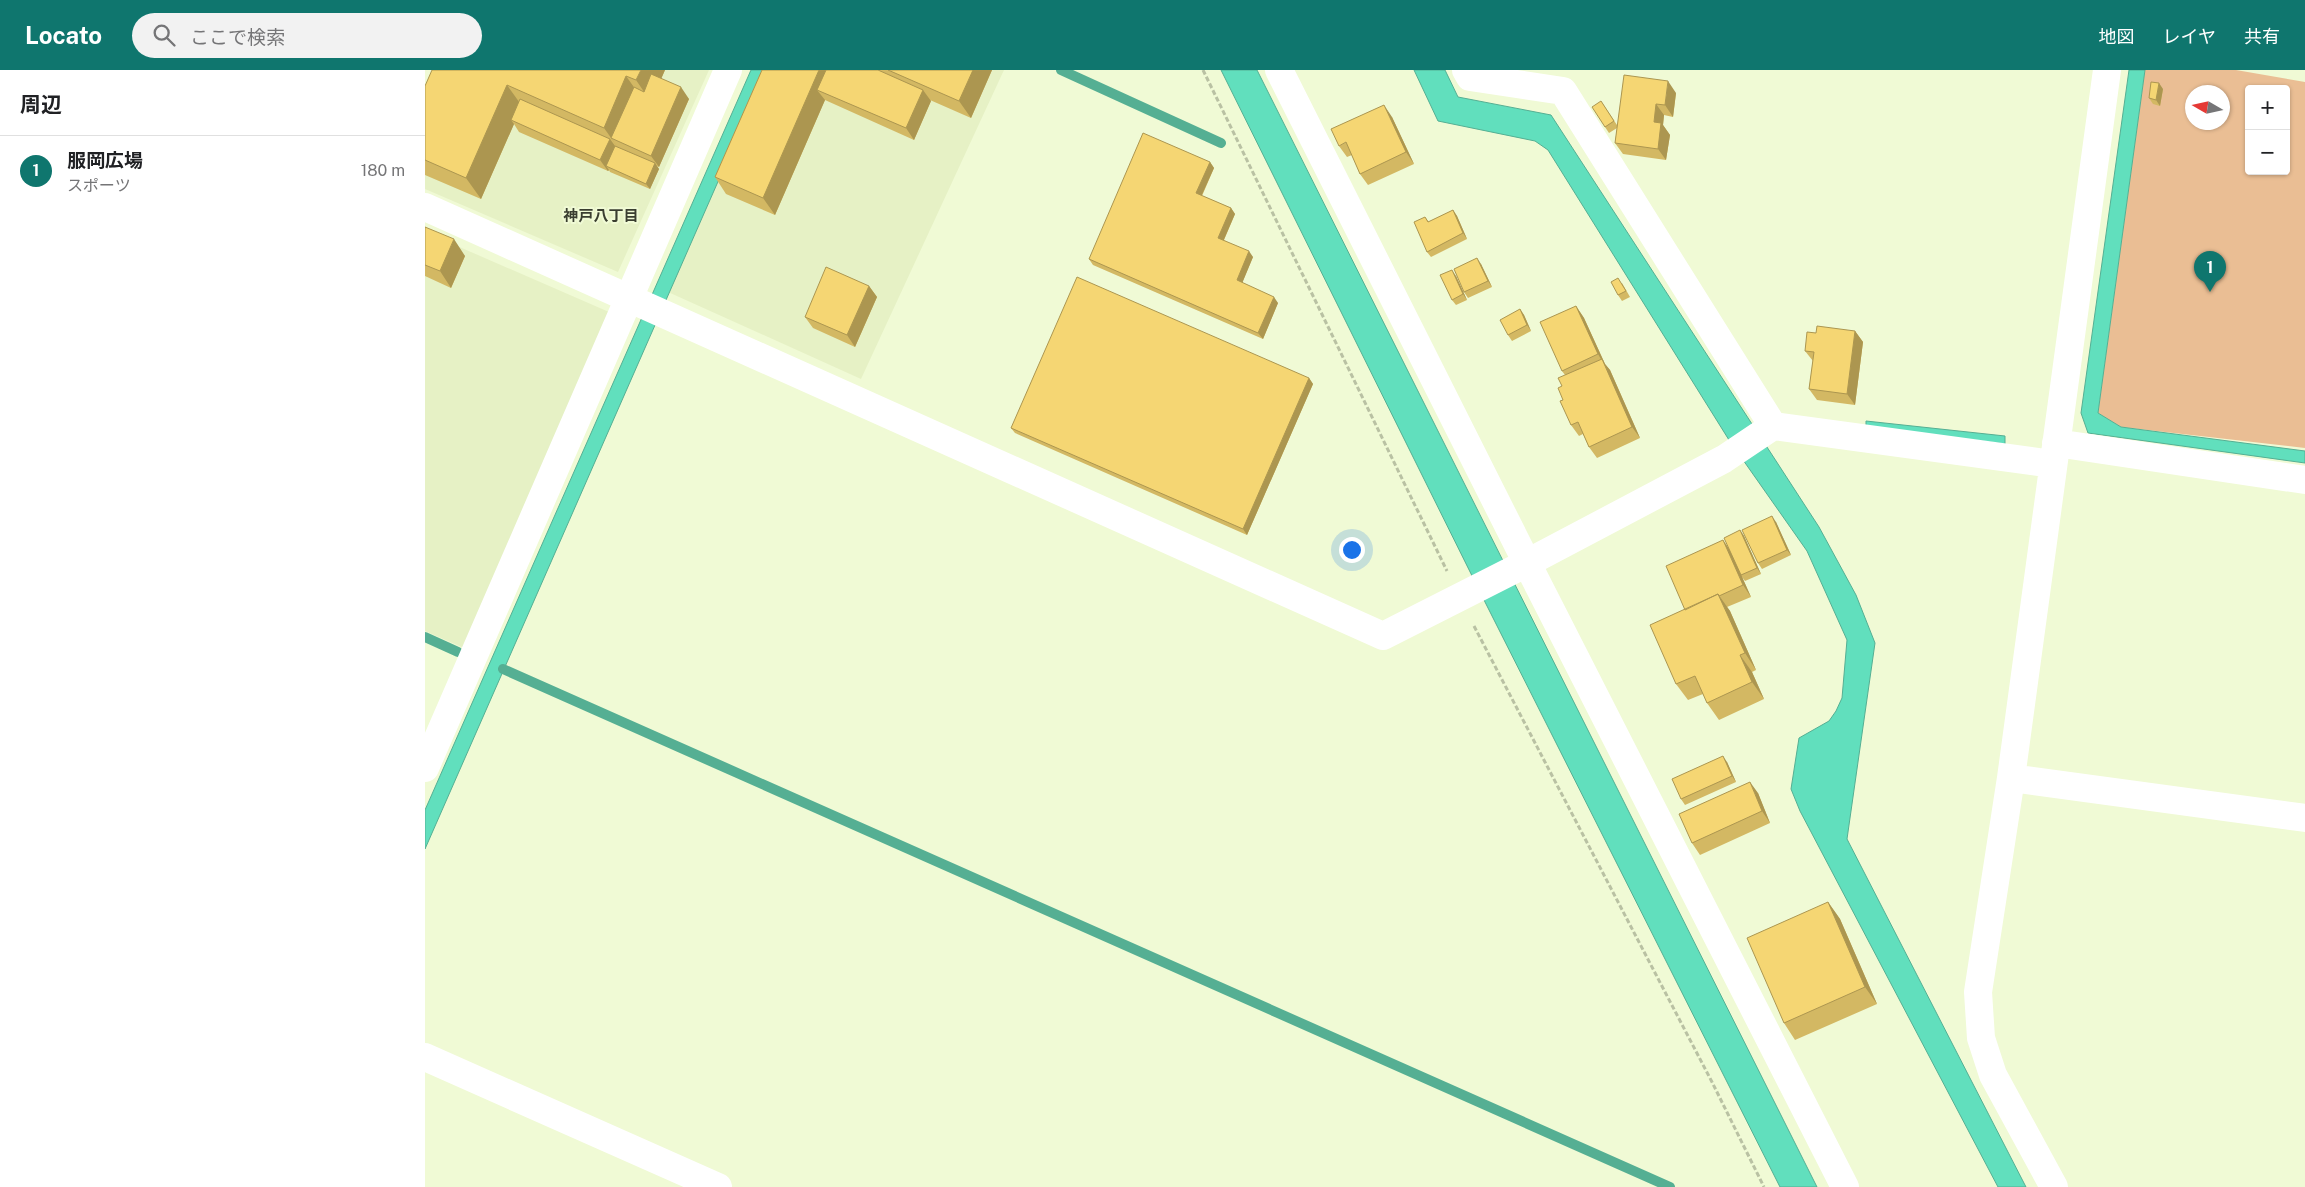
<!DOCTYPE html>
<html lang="ja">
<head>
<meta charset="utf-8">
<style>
  :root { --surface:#fff; --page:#f2f2f2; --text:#202124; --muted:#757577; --line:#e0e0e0; --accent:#0f766e }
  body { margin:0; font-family:"Public Sans","Noto Sans JP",sans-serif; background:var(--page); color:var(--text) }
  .controls { position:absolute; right:15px; top:15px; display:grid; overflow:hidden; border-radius:5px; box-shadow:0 1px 4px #0004 }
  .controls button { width:45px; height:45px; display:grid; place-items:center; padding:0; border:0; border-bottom:1px solid var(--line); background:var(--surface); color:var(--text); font:25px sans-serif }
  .compass { position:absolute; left:1760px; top:15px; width:45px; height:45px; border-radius:50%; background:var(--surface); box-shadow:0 1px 4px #0004; rotate:279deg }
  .you { position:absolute; left:926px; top:479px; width:18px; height:18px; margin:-12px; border:4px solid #fff; border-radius:50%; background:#1a73e8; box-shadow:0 0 0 8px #1a73e833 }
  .badge { display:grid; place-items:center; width:32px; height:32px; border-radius:50%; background:var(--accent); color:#fff; font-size:16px; font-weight:700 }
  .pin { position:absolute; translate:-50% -41px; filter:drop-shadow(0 1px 2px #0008) }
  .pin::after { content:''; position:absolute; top:26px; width:18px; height:15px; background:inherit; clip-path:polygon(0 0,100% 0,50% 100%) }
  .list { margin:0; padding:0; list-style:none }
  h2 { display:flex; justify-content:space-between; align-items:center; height:65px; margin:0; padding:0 20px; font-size:21px }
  h2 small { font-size:16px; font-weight:400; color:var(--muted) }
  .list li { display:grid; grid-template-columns:32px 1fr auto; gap:15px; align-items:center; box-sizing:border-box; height:70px; padding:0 20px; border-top:1px solid var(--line) }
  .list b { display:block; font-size:19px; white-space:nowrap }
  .list p { margin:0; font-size:16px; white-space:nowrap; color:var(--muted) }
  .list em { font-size:16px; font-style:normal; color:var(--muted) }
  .icon { flex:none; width:28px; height:28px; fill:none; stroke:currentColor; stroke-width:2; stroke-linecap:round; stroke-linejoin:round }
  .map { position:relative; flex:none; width:1880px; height:1117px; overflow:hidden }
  header { display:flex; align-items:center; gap:30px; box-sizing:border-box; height:70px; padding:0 25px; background:var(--accent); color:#fff }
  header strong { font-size:24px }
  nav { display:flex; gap:28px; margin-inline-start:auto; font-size:18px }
  .search { width:350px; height:45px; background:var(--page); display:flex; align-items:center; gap:12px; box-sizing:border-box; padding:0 18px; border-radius:28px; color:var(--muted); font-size:19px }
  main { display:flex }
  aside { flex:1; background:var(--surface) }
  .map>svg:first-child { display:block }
  .built { fill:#e6f1c5 }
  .green { fill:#eabe94; fill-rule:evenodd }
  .water { fill:#61dfbd; stroke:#55af93 }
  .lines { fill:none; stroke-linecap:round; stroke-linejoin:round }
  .stream { stroke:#55af93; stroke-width:10 }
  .path { stroke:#b9c1a3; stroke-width:3; stroke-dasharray:5 2.5; stroke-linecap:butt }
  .street { stroke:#fff; stroke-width:28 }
  .wall { fill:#d3b863 }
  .shaded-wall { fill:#ac9650 }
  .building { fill:#f5d673; stroke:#ac9650 }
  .labels { text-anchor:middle; stroke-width:4; stroke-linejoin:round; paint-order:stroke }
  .neighbourhood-label { font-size:15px; font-weight:bold; fill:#3a3e30; stroke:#f0fad5 }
</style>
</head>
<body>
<header>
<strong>Locato</strong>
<div class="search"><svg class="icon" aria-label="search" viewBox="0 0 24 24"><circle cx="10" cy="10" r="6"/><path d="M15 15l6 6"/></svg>ここで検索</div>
<nav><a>地図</a><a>レイヤ</a><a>共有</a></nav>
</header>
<main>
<aside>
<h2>周辺<small></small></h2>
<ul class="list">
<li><span class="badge">1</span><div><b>服岡広場</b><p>スポーツ</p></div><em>180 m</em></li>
</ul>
</aside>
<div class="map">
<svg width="1880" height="1117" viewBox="0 0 1880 1117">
  <rect width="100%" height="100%" fill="#f0fad5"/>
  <!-- built -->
  <path class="built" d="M9,0H284L193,202L0,119V21Z
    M342,0H579L436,309L243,222Z
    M0,162L184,242L39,578L0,561Z"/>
  <!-- green -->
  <path class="green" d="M1720,0H1811L1880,12V378L1696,357L1673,343ZM1824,19H1861V101H1824ZM1768,22H1798V52H1768Z"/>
  <!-- water -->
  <path class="water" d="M326,0H342L0,779V740Z
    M796,0H832L1392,1117H1355L1061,534Z
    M989,0H1020L1033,27L1126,45L1394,457L1431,525L1450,573L1422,769L1601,1117H1573L1375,741L1366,719L1374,668L1404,651L1411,641L1417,628L1422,570L1382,481L1304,370L1123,80L1110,71L1013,51Z
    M1704,0H1720L1673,343L1696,357L1880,381V393L1663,363L1656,343Z
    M1441,351L1580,366V374L1441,357Z"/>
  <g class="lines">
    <!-- stream -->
    <path class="stream" d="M636,0L796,73
      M0,567L33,582
      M78,599L1245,1117"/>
    <!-- path -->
    <path class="path" d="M778,0L1022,501
      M1049,556L1287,1012L1339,1117"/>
    <!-- street -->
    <path class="street" d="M854,0L1102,493L1420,1117
      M1041,0L1045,7L1138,21L1348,356L1628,394
      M0,137L958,566L1102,493L1299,389L1348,356
      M1631,373L1880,410
      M0,698L303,0
      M1586,708L1880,748
      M0,987L293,1117
      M1629,1117L1568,1005L1556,968L1553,922L1586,708L1682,0"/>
  </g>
  <!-- wall -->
  <path class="wall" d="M240,0L236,9L264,29L234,97L232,96L234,99L225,119L185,102L184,100L183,101L94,62L89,54L56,129L0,105V16Z
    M337,0H567L546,48L505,30L506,31L489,70L400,30L350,145L301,124L290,107Z
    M1738,19L1735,36L1728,34L1724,28Z
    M1251,23L1248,47L1239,45L1238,55L1245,65L1241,90L1198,84L1190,73L1192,58L1184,63L1180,57L1176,31L1192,55Z
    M967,47L989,94L943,115L935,104L927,85L922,87L914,76Z
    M785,92L789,98L777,126L806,138L810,144L799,170L828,187L817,213L853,233L838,269L668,195L664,189Z
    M1028,140L1032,146L1042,169L1006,187L1002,182L1000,147L1004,152Z
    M0,157L40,186L26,218L0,206Z
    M1056,194L1067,217L1043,228L1039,222Z
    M1031,206L1042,230L1031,235L1027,230Z
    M1197,213L1205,227L1197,231L1193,225Z
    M444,216L452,227L430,277L388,258L380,247Z
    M1151,236L1159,248L1180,294L1185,300L1215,368L1172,388L1164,377L1158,364L1154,366L1146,355L1138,330L1137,316L1140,305L1137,301Z
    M1095,239L1099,245L1106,261L1087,271L1083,265Z
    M1430,261L1438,272L1430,335L1392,330L1384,319L1388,291L1380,281Z
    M884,308L888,314L822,465L590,363L586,358Z
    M1351,452L1366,485L1337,499L1333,493Z
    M1315,460L1319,466L1336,504L1320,511L1317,507L1326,527L1302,537L1305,541L1331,600L1327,602L1339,629L1294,650L1282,633L1278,624L1263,630L1251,614L1298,470L1305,480Z
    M1302,692L1311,712L1260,735L1256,729Z
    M1333,723L1345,753L1275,785L1267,773Z
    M1403,832L1415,849L1452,934L1370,970L1359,953Z"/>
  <!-- shaded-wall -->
  <path class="shaded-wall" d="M216,0H240L226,32L211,10Z
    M394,0H413L392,20L400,30L350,145L338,128Z
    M548,0H567L546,48L534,31Z
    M201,6L216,27L186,68L194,79L179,58Z
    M1243,11L1251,23L1248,47L1240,35Z
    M1734,13L1738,19L1735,36L1731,30Z
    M82,15L97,36L86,50L89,54L56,129L41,108Z
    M256,17L264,29L234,97L226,86Z
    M498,20L506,31L489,70L481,58Z
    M1231,34L1239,45L1238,55L1245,65L1241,90L1233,79L1229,52Z
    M959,35L967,47L989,94L981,82Z
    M185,69L193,80L181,96L184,100L183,101L175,90Z
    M785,92L789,98L775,129L771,123Z
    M230,93L234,99L225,119L221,114Z
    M806,138L810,144L797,174L793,168Z
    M1028,140L1032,146L1042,169L1038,163Z
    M29,169L40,186L26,218L15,201Z
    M824,181L828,187L816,216L812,210Z
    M1052,188L1056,194L1067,217L1063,211Z
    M1027,200L1031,206L1042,230L1038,224Z
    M444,216L452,227L430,277L422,265Z
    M849,227L853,233L838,269L833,263Z
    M1151,236L1159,248L1180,294L1185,300L1215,368L1207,357L1177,291L1173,284Z
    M1095,239L1099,245L1106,261L1102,255Z
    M1430,261L1438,272L1430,335L1422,324Z
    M884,308L888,314L822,465L818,459Z
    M1347,446L1351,452L1366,485L1362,480Z
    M1315,460L1319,466L1336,504L1332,498Z
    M1298,470L1306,482L1326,527L1318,515Z
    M1293,524L1305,541L1331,600L1320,583Z
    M1315,585L1327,602L1339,629L1327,612Z
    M1298,686L1302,692L1311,712L1307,706Z
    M1325,712L1333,723L1345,753L1337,741Z
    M1403,832L1415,849L1452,934L1440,917Z"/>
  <!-- building -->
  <path class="building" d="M7,0H216L211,10L201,6L179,58L82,15L41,108L0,90V16Z
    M337,0H394L338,128L290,107Z
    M401,0H453L498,20L481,58L392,20Z
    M463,0H548L534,31Z
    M226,4L256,17L226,86L186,68L209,17L219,22Z
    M1199,5L1243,11L1240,35L1231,34L1229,52L1236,53L1233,79L1190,73Z
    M1726,12L1734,13L1731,30L1724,28Z
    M95,29L185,69L175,90L86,50Z
    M1176,31L1189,51L1180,57L1167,37Z
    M959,35L981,82L935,104L921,72L914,76L906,59Z
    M718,63L785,92L771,123L806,138L793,168L824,181L812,210L849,227L833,263L664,189Z
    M190,76L230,93L221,114L181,96Z
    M1028,140L1038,163L1002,182L989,152L1000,147L1003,152Z
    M0,157L29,169L15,201L0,195Z
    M1052,188L1063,211L1039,222L1029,199Z
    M401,197L444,216L422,265L380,247Z
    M1027,200L1038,224L1027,230L1015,205Z
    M652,207L884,308L818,459L586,358Z
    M1193,208L1201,221L1193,225L1186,212Z
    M1151,236L1173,284L1137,301L1115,252Z
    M1095,239L1102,255L1083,265L1075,250Z
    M1392,256L1430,261L1422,324L1384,319L1389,282L1380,281L1382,262L1391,263Z
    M1177,289L1207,357L1164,377L1153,352L1146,355L1135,331L1138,330L1133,318L1137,316L1133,308Z
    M1347,446L1362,480L1333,493L1317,460Z
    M1315,460L1332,498L1316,505L1299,468Z
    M1298,470L1318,515L1294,526L1293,524L1260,540L1241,496Z
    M1293,524L1320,583L1315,585L1327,612L1282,633L1270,606L1251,614L1225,555Z
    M1298,686L1307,706L1256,729L1247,709Z
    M1325,712L1337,741L1267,773L1254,744Z
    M1403,832L1440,917L1359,953L1322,868Z"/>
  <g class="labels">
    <!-- neighbourhood labels -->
    <g class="neighbourhood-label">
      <text x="176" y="151">神戸八丁目</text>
    </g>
  </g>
</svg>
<div class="controls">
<button>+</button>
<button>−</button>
</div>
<svg class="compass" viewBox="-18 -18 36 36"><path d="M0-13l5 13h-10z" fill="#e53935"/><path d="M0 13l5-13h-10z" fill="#757577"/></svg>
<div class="you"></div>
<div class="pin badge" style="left:1785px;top:222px">1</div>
</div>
</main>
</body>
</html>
